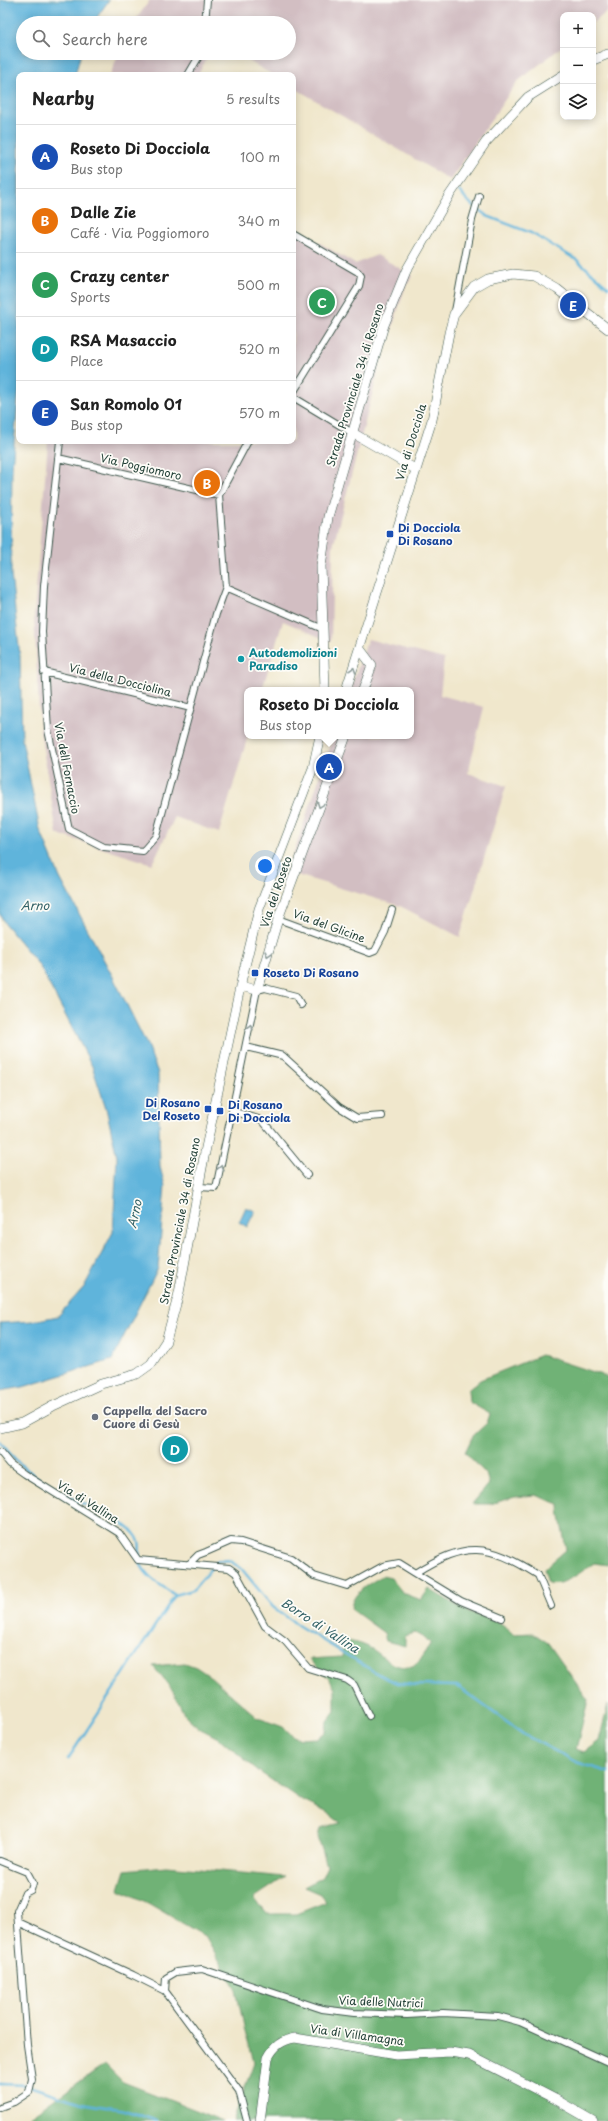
<!DOCTYPE html>
<html lang="en">
<head>
<meta charset="utf-8">
<style>
  :root { --surface:#fff; --page:#f6f6f6; --text:#222; --muted:#767676; --line:#e0e0e0; --accent:#db2777 }
  body { margin:0; font-family:"Playpen Sans",sans-serif; background:var(--page); color:var(--text) }
  .controls { position:absolute; right:12px; top:12px; display:grid; overflow:hidden; border-radius:8px; box-shadow:0 2px 10px #0003 }
  .controls button { width:36px; height:36px; display:grid; place-items:center; padding:0; border:0; border-bottom:1px solid var(--line); background:var(--surface); color:var(--text); font:20px sans-serif }
  .you { position:absolute; left:265px; top:866px; width:14px; height:14px; margin:-10px; border:3px solid #fff; border-radius:50%; background:#1a73e8; box-shadow:0 0 0 6px #1a73e833 }
  .badge { display:grid; place-items:center; width:26px; height:26px; border-radius:50%; background:var(--accent); color:#fff; font-size:13px; font-weight:700 }
  .pin { position:absolute; translate:-50% -50%; border:2px solid #fff; box-shadow:0 1px 4px #0006 }
  .popup { position:absolute; left:244px; top:687px; width:170px; height:52px; box-sizing:border-box; display:grid; place-content:center; border-radius:8px; background:var(--surface); filter:drop-shadow(0 1px 3px #0005); font-size:13px; white-space:nowrap; color:var(--muted) }
  .popup b { font-size:15px; color:var(--text) }
  .popup::after { content:''; position:absolute; left:50%; top:100%; margin-left:-8px; border:8px solid transparent; border-top-color:var(--surface) }
  .list { margin:0; padding:0; list-style:none }
  h2 { display:flex; justify-content:space-between; align-items:center; height:52px; margin:0; padding:0 16px; font-size:17px }
  h2 small { font-size:13px; font-weight:400; color:var(--muted) }
  .list li { display:grid; grid-template-columns:26px 1fr auto; gap:12px; align-items:center; box-sizing:border-box; height:64px; padding:0 16px; border-top:1px solid var(--line) }
  .list b { display:block; font-size:15px; white-space:nowrap }
  .list p { margin:0; font-size:13px; white-space:nowrap; color:var(--muted) }
  .list em { font-size:13px; font-style:normal; color:var(--muted) }
  .icon { flex:none; width:22px; height:22px; fill:none; stroke:currentColor; stroke-width:2; stroke-linecap:round; stroke-linejoin:round }
  .map { position:relative; flex:none; width:608px; height:2121px; overflow:hidden }
  .search { position:absolute; background:var(--surface); box-shadow:0 2px 10px #0003; left:16px; top:16px; width:280px; height:44px; display:flex; align-items:center; gap:10px; box-sizing:border-box; padding:0 14px; border-radius:22px; color:var(--muted); font-size:15px }
  .panel { position:absolute; background:var(--surface); box-shadow:0 2px 10px #0003; left:16px; top:72px; width:280px; height:372px; border-radius:8px }
  .map>svg:first-child { display:block }
  .industrial { fill:#d2bec2 }
  .forest { fill:#70b276; stroke:#487855 }
  .water { fill:#5fb4db; stroke:#3f7888 }
  .lines { fill:none; stroke-linecap:round; stroke-linejoin:round }
  .stream { stroke:#5fb4db; stroke-width:2.5 }
  .street-casing { stroke:#3e564b; stroke-width:8 }
  .secondary-casing { stroke:#3e564b; stroke-width:10 }
  .street { stroke:#fff; stroke-width:6 }
  .secondary { stroke:#fff; stroke-width:9 }
  .oneway { stroke:#8f9e9a }
  .transit-dot { fill:#1a4fb4; stroke:#fdfcf7; stroke-width:1.5 }
  .culture-dot { fill:#0f9aa8; stroke:#fdfcf7; stroke-width:1.5 }
  .worship-dot { fill:#6b7280; stroke:#fdfcf7; stroke-width:1.5 }
  .labels { text-anchor:middle; stroke-width:3.5; stroke-linejoin:round; paint-order:stroke }
  .street-label { font-size:11px; fill:#1f3d34; stroke:#fdfcf7 }
  .transit-label { font-size:11px; font-weight:bold; fill:#164399; stroke:#fdfcf7; text-anchor:start }
  .culture-label { font-size:11px; font-weight:bold; fill:#0d838f; stroke:#fdfcf7; text-anchor:start }
  .worship-label { font-size:11px; font-weight:bold; fill:#5b616d; stroke:#fdfcf7; text-anchor:start }
  .water-label { font-size:12px; font-style:italic; fill:#326166; stroke:#fdfcf7 }
</style>
</head>
<body>
<div class="map">
<svg width="608" height="2121" viewBox="0 0 608 2121">
  <rect width="100%" height="100%" fill="#fdfcf7"/>
  <filter id="ink" filterUnits="userSpaceOnUse"><feTurbulence type="fractalNoise" baseFrequency=".025" numOctaves="2"/><feDisplacementMap in="SourceGraphic" scale="8" xChannelSelector="R" yChannelSelector="G"/><feConvolveMatrix kernelMatrix="1 2 1 2 8 2 1 2 1" color-interpolation-filters="sRGB"/></filter>
  <filter id="wash" filterUnits="userSpaceOnUse"><feTurbulence type="fractalNoise" baseFrequency=".012" numOctaves="4" result="noise"/><feDisplacementMap in="SourceGraphic" scale="16" xChannelSelector="R" yChannelSelector="G"/><feGaussianBlur stdDeviation="0.9" result="paint"/><feColorMatrix in="noise" values="0 0 0 0 0 0 0 0 0 0 0 0 0 0 0 0 0 1.4 0 .05"/><feComposite in="paint" operator="in"/></filter>
  <g filter="url(#wash)">
    <rect width="100%" height="100%" fill="#f0e7cc"/>
    <!-- industrial -->
    <path class="industrial" d="M150,0H608V11L593,23V15H563V46L517,82L450,180L293,87V75H273L235,53H289V23H133Z
      M119,53H209L198,75H110Z
      M293,227L355,264L377,255L413,276L405,288L379,368L333,546L331,642L283,621L262,690H247L248,736L219,833L175,817L152,864L57,834L40,730L34,615L48,441H293Z
      M368,639L444,659L440,695L484,707L468,773L506,786L460,937L400,906L287,872L334,736H411V690H350Z"/>
    <!-- forest -->
    <path class="forest" d="M541,1355L608,1377V1565L594,1563C582,1571 564,1587 548,1583L544,1569L566,1550C564,1534 559,1519 559,1504L535,1495L515,1497L490,1504H472L489,1484L486,1474L465,1452L473,1436L487,1423L490,1414L469,1402L468,1390L480,1380Z
      M382,1576L391,1578L403,1593L421,1600L429,1589L464,1610L502,1624L513,1634L533,1633L548,1643L588,1700L576,1749L584,1752L599,1741L608,1704V2121H407L404,2118L399,2121H233L254,2062L245,2031L236,1990L206,1937L148,1903L119,1889L125,1870L166,1866L285,1877L254,1898L267,1914H296L326,1902L320,1894L304,1887L322,1877L327,1866L318,1837L320,1828L341,1823L326,1812L301,1800L261,1773L220,1739L199,1728L184,1714L173,1691L153,1666L185,1663L196,1667L211,1677L258,1718L283,1727L293,1736L301,1739L317,1738L326,1732L327,1721L335,1711V1689L330,1680L309,1659L342,1657L344,1640C351,1642 360,1643 366,1646C386,1655 388,1669 413,1667L424,1655L431,1642L415,1633L405,1636V1646L386,1641L384,1633L351,1609C352,1592 369,1584 382,1576Z
      M105,2064L123,2082L223,2121H23Z"/>
    <!-- water -->
    <path class="water" d="M0,0H109L93,23H23V53H81L75,75H19V388L12,468L11,574L20,656L22,740L40,830L60,878L113,977L147,1045L158,1073L160,1167L165,1186L158,1268L112,1360L23,1387L0,1391V1323L33,1321L58,1316L84,1287L113,1232L117,1157L106,1108L92,1066L39,965L5,924L0,914Z
      M246,1207L255,1211L247,1227L239,1222Z"/>
    <g class="lines">
      <!-- stream -->
      <path class="stream" d="M458,190L471,204L487,216L531,233L577,260L608,287
        M0,1441C19,1469 51,1488 82,1503C100,1511 119,1518 134,1533C144,1544 137,1551 140,1562C145,1577 162,1586 175,1595L193,1590L217,1561L228,1560L241,1568L273,1607L299,1626L378,1674L397,1683L416,1685L457,1686L523,1734L576,1762L608,1772
        M68,1759L175,1595
        M0,2084L26,2085L81,2103L125,2110L157,2121"/>
    </g>
  </g>
  <g filter="url(#ink)">
    <g class="lines">
      <!-- street casing -->
      <g class="street-casing">
        <path id="street" d="M205,23L207,0
          M188,75L201,53
          M293,234L358,272L361,276L359,286L293,393
          M455,311L472,220L479,196
          M293,397L351,432
          M60,441L44,586L42,632L48,730L69,829L104,847L143,851L156,836L216,614L226,587L219,495L248,441
          M58,458L219,495
          M226,587L323,629
          M44,672L191,708
          M278,919L370,953L375,951L385,932L392,910
          M246,1047L283,1056L339,1107L357,1118L382,1116
          M232,1111L262,1120L307,1175
          M199,1187L216,1188L257,990L265,988L296,996L301,1005
          M0,1452L10,1464L24,1474L119,1533L138,1560L218,1567L229,1568L236,1573L265,1626L285,1641L308,1668L347,1680L354,1685L369,1716
          M189,1564L198,1555L206,1552L231,1541L241,1542L291,1558L314,1576L347,1586L383,1566L399,1563L415,1573C466,1541 487,1543 538,1575L551,1606
          M415,1573L461,1601L502,1618
          M0,1861L27,1872L33,1883L31,1890L25,1893L17,1911L27,2045L32,2079L29,2092L14,2102L0,2107
          M18,1922L133,1975L165,1991L239,2091L247,2121
          M165,1991L166,1978L176,1972L202,1969L322,2009L354,2013L407,2015L443,2013L498,2016L520,2022L608,2062"/>
      </g>
      <!-- secondary casing -->
      <g class="secondary-casing">
        <path id="secondary" d="M593,60L608,54
          M351,432L415,469
          M360,649L372,665L363,690
          M325,690L321,566L328,517L384,325L406,271L449,196L486,142L528,97L563,75
          M346,690L432,420L449,333L454,314L474,287L488,279L513,274L534,276L557,289L608,329
          M240,986L257,990L278,919L346,736
          M0,1428L22,1423L53,1406L101,1384L137,1374L151,1364L166,1341L179,1293L204,1157L242,978L259,909L313,768L320,736
          M260,2121L268,2058C274,2046 282,2040 295,2038L396,2055L450,2052L469,2055L555,2099L593,2121"/>
      </g>
      <!-- street -->
      <use href="#street" class="street"/>
      <!-- secondary -->
      <use href="#secondary" class="secondary"/>
    </g>
    <!-- one-way arrows -->
    <defs><path id="oneway-chevron" d="M-2-3.5L2.5 0L-2 3.5" fill="none" stroke-width="1.6" stroke-linecap="round" stroke-linejoin="round"/></defs>
    <g class="oneway">
      <use href="#oneway-chevron" transform="translate(353 670) rotate(-71)"/>
      <use href="#oneway-chevron" transform="translate(320 805) rotate(110)"/>
      <use href="#oneway-chevron" transform="translate(268 954) rotate(106)"/>
      <use href="#oneway-chevron" transform="translate(250 1027) rotate(-78)"/>
      <use href="#oneway-chevron" transform="translate(221 1168) rotate(-78)"/>
    </g>
  </g>
  <!-- markers -->
  <g class="transit-dot">
    <rect x="386" y="530" width="8" height="8" rx="2"/>
    <rect x="251" y="969" width="8" height="8" rx="2"/>
    <rect x="204" y="1105" width="8" height="8" rx="2"/>
    <rect x="216" y="1107" width="8" height="8" rx="2"/>
  </g>
  <circle class="culture-dot" cx="241" cy="659" r="4"/>
  <circle class="worship-dot" cx="95" cy="1417" r="4"/>
  <g class="labels">
    <!-- street labels -->
    <g class="street-label">
      <text transform="translate(355 385) rotate(-73)" y="4">Strada Provinciale 34 di Rosano</text>
      <text transform="translate(411 442) rotate(-73)" y="4">Via di Docciola</text>
      <text transform="translate(141 467) rotate(13)" y="4">Via Poggiomoro</text>
      <text transform="translate(120 680) rotate(14)" y="4">Via della Docciolina</text>
      <text transform="translate(67 768) rotate(79)" y="4">Via dell Fornaccio</text>
      <text transform="translate(276 892) rotate(-71)" y="4">Via del Roseto</text>
      <text transform="translate(329 926) rotate(20)" y="4">Via del Glicine</text>
      <text transform="translate(180 1221) rotate(-79)" y="4">Strada Provinciale 34 di Rosano</text>
      <text transform="translate(88 1502) rotate(32)" y="4">Via di Vallina</text>
      <text transform="translate(381 2002) rotate(2)" y="4">Via delle Nutrici</text>
      <text transform="translate(357 2035) rotate(8)" y="4">Via di Villamagna</text>
    </g>
    <!-- transit labels -->
    <g class="transit-label">
      <text x="398" y="532">Di Docciola<tspan x="398" dy="13">Di Rosano</tspan></text>
      <text x="263" y="977">Roseto Di Rosano</text>
      <text x="200" y="1107" text-anchor="end">Di Rosano<tspan x="200" dy="13">Del Roseto</tspan></text>
      <text x="228" y="1109">Di Rosano<tspan x="228" dy="13">Di Docciola</tspan></text>
    </g>
    <!-- culture labels -->
    <g class="culture-label">
      <text x="249" y="657">Autodemolizioni<tspan x="249" dy="13">Paradiso</tspan></text>
    </g>
    <!-- worship labels -->
    <g class="worship-label">
      <text x="103" y="1415">Cappella del Sacro<tspan x="103" dy="13">Cuore di Gesù</tspan></text>
    </g>
    <!-- water labels -->
    <g class="water-label">
      <text x="35" y="910">Arno</text>
      <text transform="translate(135 1214) rotate(-77)" y="4">Arno</text>
      <text transform="translate(320 1626) rotate(33)" y="4">Borro di Vallina</text>
    </g>
  </g>
</svg>
<div class="controls">
<button>+</button>
<button>−</button>
<button><svg class="icon" aria-label="layers" viewBox="0 0 24 24"><path d="M12 4l9 5-9 5-9-5zM3 14l9 5 9-5"/></svg></button>
</div>
<div class="you"></div>
<div class="pin badge" style="left:329px;top:767px;background:#1a4fb4">A</div>
<div class="popup"><b>Roseto Di Docciola</b>Bus stop</div>
<div class="pin badge" style="left:207px;top:483px;background:#e8710a">B</div>
<div class="pin badge" style="left:322px;top:302px;background:#2e9e5b">C</div>
<div class="pin badge" style="left:175px;top:1449px;background:#0f9aa8">D</div>
<div class="pin badge" style="left:573px;top:305px;background:#1a4fb4">E</div>
<div class="search"><svg class="icon" aria-label="search" viewBox="0 0 24 24"><circle cx="10" cy="10" r="6"/><path d="M15 15l6 6"/></svg>Search here</div>
<section class="panel">
<h2>Nearby<small>5 results</small></h2>
<ul class="list">
<li><span class="badge" style="background:#1a4fb4">A</span><div><b>Roseto Di Docciola</b><p>Bus stop</p></div><em>100 m</em></li>
<li><span class="badge" style="background:#e8710a">B</span><div><b>Dalle Zie</b><p>Café · Via Poggiomoro</p></div><em>340 m</em></li>
<li><span class="badge" style="background:#2e9e5b">C</span><div><b>Crazy center</b><p>Sports</p></div><em>500 m</em></li>
<li><span class="badge" style="background:#0f9aa8">D</span><div><b>RSA Masaccio</b><p>Place</p></div><em>520 m</em></li>
<li><span class="badge" style="background:#1a4fb4">E</span><div><b>San Romolo 01</b><p>Bus stop</p></div><em>570 m</em></li>
</ul>
</section>
</div>
</body>
</html>
